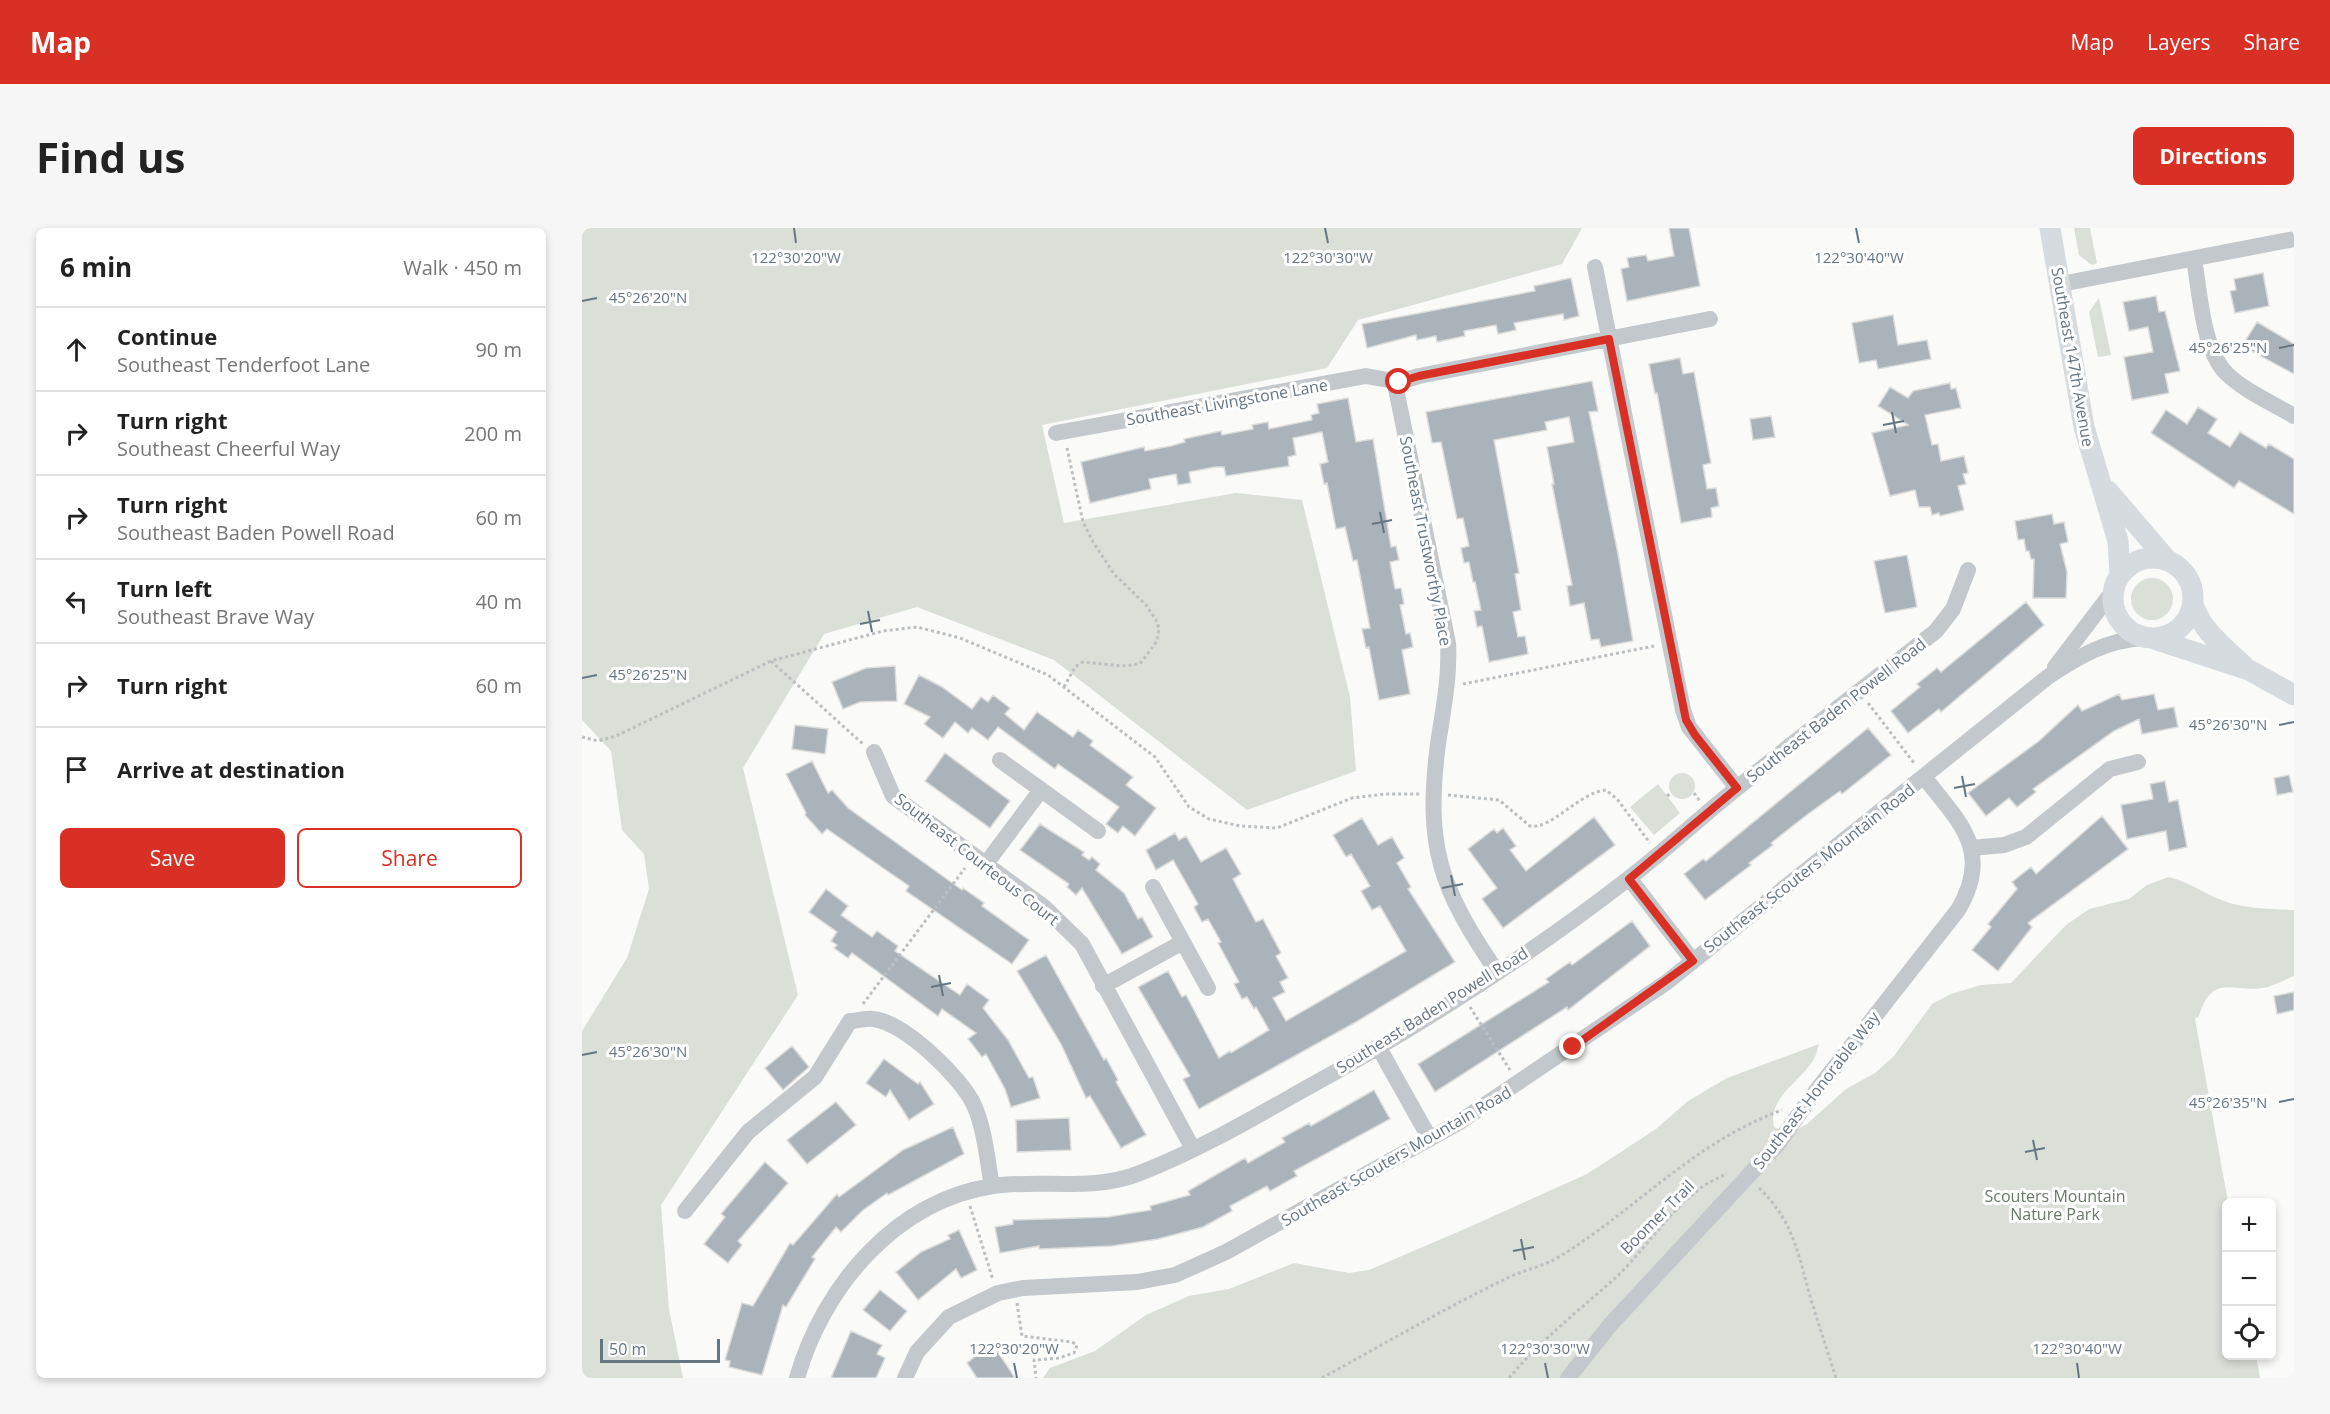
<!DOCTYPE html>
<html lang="en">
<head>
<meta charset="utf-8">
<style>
  :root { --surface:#fff; --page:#f6f6f6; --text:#222; --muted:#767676; --line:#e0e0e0; --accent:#d93025 }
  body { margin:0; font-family:"Open Sans",sans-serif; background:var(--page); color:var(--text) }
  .controls { position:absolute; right:18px; bottom:18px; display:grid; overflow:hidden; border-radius:9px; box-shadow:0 3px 9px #0003 }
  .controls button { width:54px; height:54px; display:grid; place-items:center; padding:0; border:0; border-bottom:2px solid var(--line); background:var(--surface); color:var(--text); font:30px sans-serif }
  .scale { position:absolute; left:18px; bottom:15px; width:120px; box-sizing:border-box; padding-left:6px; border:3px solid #657683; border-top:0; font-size:16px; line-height:21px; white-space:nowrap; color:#657683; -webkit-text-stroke:4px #fff; paint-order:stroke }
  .stop { position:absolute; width:18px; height:18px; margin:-14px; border:4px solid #d93025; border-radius:50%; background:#fff }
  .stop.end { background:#d93025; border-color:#fff; box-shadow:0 2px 6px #0008 }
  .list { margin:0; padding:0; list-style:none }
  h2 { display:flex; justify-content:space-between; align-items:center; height:78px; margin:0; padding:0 24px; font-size:26px }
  h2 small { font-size:20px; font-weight:400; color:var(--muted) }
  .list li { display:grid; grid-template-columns:39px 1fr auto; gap:18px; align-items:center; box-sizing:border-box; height:84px; padding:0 24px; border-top:2px solid var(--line) }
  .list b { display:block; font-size:22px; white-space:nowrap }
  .list p { margin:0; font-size:20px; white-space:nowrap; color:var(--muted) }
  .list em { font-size:20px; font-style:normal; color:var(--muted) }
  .actions { display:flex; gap:12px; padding:18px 24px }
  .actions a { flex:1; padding:14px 0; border:2px solid var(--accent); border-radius:9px; text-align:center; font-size:21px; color:var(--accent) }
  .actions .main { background:var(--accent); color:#fff }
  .icon { flex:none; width:33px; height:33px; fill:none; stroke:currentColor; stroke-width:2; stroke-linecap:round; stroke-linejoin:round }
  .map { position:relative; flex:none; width:1712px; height:1150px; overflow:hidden; border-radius:9px }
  header { display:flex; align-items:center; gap:36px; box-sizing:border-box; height:84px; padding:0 30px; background:var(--accent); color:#fff }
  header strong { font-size:28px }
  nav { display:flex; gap:33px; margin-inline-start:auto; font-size:21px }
  .intro { display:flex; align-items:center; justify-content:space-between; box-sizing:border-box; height:144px; padding:0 36px }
  h1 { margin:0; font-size:42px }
  .button { padding:15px 27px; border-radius:9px; background:var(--accent); color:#fff; font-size:21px; font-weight:700 }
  main { display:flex; gap:36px; padding:0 36px }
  aside { flex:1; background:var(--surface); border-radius:9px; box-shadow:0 3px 9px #0003 }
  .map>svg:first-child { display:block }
  .green { fill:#dadfd7 }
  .building { fill:#aab3b9; stroke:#dcdcda; stroke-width:1.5 }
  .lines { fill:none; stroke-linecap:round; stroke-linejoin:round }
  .path { stroke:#bbbfc2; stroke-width:3; stroke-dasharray:3 3; stroke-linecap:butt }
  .minor { stroke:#c3c8cc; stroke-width:16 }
  .major { stroke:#d6dbdf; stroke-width:21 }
  .route { stroke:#d93025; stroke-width:8 }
  .ticks { fill:none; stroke:#657683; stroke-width:2 }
  .labels { text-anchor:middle; stroke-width:6; stroke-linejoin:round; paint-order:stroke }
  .street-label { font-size:16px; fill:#657683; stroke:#fff }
  .park-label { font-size:16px; fill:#687a64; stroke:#fff }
  .ticks-label { font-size:15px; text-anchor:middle; fill:#657683; stroke:#fff; stroke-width:6; stroke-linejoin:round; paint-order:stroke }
</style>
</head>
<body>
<header>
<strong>Map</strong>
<nav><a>Map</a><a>Layers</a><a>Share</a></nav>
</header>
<div class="intro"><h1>Find us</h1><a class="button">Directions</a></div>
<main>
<aside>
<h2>6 min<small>Walk · 450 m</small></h2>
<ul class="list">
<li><svg class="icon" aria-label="ahead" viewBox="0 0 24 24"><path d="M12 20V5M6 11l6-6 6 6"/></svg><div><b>Continue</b><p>Southeast Tenderfoot Lane</p></div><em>90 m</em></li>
<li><svg class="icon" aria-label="right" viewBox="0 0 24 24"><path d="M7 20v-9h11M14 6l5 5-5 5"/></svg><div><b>Turn right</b><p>Southeast Cheerful Way</p></div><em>200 m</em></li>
<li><svg class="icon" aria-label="right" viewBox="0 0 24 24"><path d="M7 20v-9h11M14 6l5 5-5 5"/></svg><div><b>Turn right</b><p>Southeast Baden Powell Road</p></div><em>60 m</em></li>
<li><svg class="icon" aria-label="left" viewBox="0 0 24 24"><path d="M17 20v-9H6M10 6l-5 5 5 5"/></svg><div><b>Turn left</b><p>Southeast Brave Way</p></div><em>40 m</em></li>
<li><svg class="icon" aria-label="right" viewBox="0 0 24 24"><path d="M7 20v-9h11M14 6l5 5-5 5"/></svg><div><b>Turn right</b></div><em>60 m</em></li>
<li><svg class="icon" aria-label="arrive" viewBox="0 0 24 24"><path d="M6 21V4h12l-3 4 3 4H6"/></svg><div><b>Arrive at destination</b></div></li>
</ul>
<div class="actions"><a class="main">Save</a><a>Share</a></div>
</aside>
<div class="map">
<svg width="1712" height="1150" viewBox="0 0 1712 1150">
  <rect width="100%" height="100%" fill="#fafaf8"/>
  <!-- green -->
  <path class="green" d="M0,0H1000L980,36L776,92L745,140L460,197L482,295L654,265L720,272L768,469L774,543L665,582L472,432L335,379L242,406L161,540L216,767L79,977L87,1081L101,1150H0V803L45,730L67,661L62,626L40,602L29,523L0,492Z
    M1492,0H1508L1515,35L1510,37L1497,27Z
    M1517,70L1529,127L1516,129L1507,84Z
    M1549 371a21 21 0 1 1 42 0a21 21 0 1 1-42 0Z
    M1087 558a13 13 0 1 1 26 0a13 13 0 1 1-26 0Z
    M1076,556L1098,585L1072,607L1048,579Z
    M1587,649C1608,654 1622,666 1642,673C1663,681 1690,681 1712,682V748C1704,751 1695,756 1686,759C1653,767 1631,742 1617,788L1613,791L1646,974L1644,1128H1674L1678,1150H461L468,1140L513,1123L564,1087L607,1068L647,1061L712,1035L767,1045L787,1042L885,1000L1005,946L1074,901L1106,873L1145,850L1237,816C1235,822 1234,829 1230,834C1217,854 1185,871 1192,899L1198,902H1214L1225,896L1264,861L1293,845L1312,828L1350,776L1369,766L1399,757L1429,755L1484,697L1507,681L1547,671L1565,657Z"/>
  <!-- building -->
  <path class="building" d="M1087,0H1107L1118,58L1045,73L1039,41L1047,39L1045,30L1064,27L1066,33L1092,28Z
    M1681,45L1687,78L1653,85L1648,63L1654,62L1652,51Z
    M989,50L997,88L982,92L981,86L932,95L934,102L916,106L914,97L882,103L883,108L855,114L854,108L835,112L834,107L785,120L780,96L953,63L952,58Z
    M1574,68L1577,84L1583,83L1598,143L1583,146L1587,165L1550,172L1542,129L1571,124L1566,99L1547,103L1541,74Z
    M1311,87L1316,117L1345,112L1349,131L1296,141L1294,132L1277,135L1270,95Z
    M1675,94L1712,116V146L1660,118Z
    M1098,130L1101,146L1112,144L1129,235L1121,237L1125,261L1134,260L1137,278L1129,280L1130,289L1099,295L1075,165L1073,166L1067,136Z
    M1010,153L1016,183L1007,184L1009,193L1036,326L1051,413L1019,419L1017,411L1009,412L1002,375L988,378L985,358L990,357L970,256H972L965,219L992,214L987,189L963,194L965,202L912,212L937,345L933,346L939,382L931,384L936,409L943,408L946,426L907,434L900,398L895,399L892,383L899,382L893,354H891L887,334L882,335L879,320L887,318L881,290L875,291L859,214L850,215L844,184Z
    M1368,155L1369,161L1374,160L1379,180L1343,187L1350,217L1356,216L1359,233L1382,228L1386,245L1381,246L1384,256L1376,258L1382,282L1358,288L1357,285L1350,287L1348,279H1337L1333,262L1308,268L1290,205L1326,197L1296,178L1308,159L1326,170L1331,163Z
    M766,170L774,214L791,211L809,319L814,318L817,332L808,334L813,361L819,360L822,376L818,377L824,406L828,405L831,419L820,422L828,466L797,472L787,419L784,420L780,401L788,400L775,332L771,333L763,299L754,301L745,255L742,256L738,236L746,234L740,204L711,210L714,227L706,229L707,238L644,248L642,239H633L607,244L609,255L596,257L594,246L567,251L569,261L508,275L499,234L562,219L563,223L589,218L603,214L602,211L639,203L640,207L671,201L670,197L686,194L687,201L730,192L729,187L737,185L735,176Z
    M1616,179L1635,191L1626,205L1648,219L1658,204L1684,220L1687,216L1712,231V286L1657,253L1652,260L1569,205L1584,182L1605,196Z
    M1189,188L1193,209L1171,212L1168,191Z
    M1470,286L1472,296L1482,294L1486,314L1478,316L1485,344L1484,370H1451L1452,331H1449L1447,323H1444L1442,311L1436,312L1433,293Z
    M1325,327L1335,379L1303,385L1292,333Z
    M1444,374L1462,397L1359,484L1357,481L1326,505L1309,483L1338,459L1335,456L1355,440L1359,444Z
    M313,438L315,473L278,474L261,481L250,454L284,440Z
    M337,447L360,459L390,481L399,469L406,474L411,467L428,480L423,486L442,502L455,484L491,509L496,502L511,513L508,517L551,549L544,557L574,580L553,608L541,598L536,605L524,596L537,579L476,536L473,541L416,499L406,512L390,500L386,505L373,494L361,510L342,496L348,489L322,476Z
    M1537,466L1540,472L1572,466L1576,482L1592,479L1596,499L1560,506L1557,491L1532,503L1451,561L1454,564L1435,579L1427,570L1404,588L1386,565L1457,513L1496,477L1500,483Z
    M213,497L246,501L243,526L210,521Z
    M1286,500L1309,527L1260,566L1258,563L1226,586L1189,615L1191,617L1167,635L1169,637L1123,672L1102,646L1121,631L1124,633Z
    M363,525L428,573L408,600L343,553Z
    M230,533L246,565L250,562L266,580L380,662L381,660L402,675L400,678L447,712L430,736L324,663L327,658L298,638L245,601L240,606L223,587L224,585L204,546Z
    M1707,547L1711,564L1695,567L1692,550Z
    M1583,553L1587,574L1596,572L1605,619L1587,623L1584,603L1545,611L1539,577L1571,571L1568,556Z
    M1520,588L1546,621L1446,695L1450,699L1416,743L1390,722L1409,699L1406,696L1435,661L1430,654L1449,639L1454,646Z
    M1012,589L1033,617L921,700L900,671L915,660L886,621L912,601L915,605L921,600L934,618L928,622L944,643Z
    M780,590L796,617L810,609L822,630L815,635L829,659L826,661L873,734L774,794L617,881L601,851L608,848L556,759L586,743L600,769L604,767L637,830L648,823L649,825L687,802L674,779L672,781L665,769L660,771L652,756L657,754L636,715L639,714L626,691L620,694L612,679L616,676L591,632L574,642L564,622L593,605L597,612L604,608L619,634L644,620L659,646L651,651L674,694L681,691L699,725L694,728L706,750L698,754L703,764L691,770L704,793L824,723L798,678L790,682L779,663L788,658L769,626L764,629L751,607Z
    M458,596L502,624L500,627L507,632L510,629L518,636L514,642L542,665L556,691L560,689L571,709L540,726L500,660L494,667L485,659L487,656L438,622Z
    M244,661L266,678L259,687L290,709L295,703L316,718L313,723L378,767L385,756L407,772L401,780L426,812L447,850L451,849L458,870L429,879L423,861L404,826L400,829L386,811L394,805L360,781L356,788L270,725L266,730L252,720L255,717L249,713L255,704L227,684Z
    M1050,693L1068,718L986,782L985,779L853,864L836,836L967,754L964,751L988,734L990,737Z
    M464,727L522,832L524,830L536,852L534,854L564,907L539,920L508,868L504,870L479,816L435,743Z
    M1712,764V782L1695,786L1692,768Z
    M210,818L227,839L201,862L183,840Z
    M302,831L336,856L338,854L352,876L327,892L308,862L304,869L284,855Z
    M792,862L808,891L712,943L715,948L688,963L685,958L648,978L650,983L621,999L576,1011L530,1018L457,1021V1018L418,1025L413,999L431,996V992L526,989L569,982L568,978L608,967L606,963L637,945L663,930L666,935L703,914L700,910L727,895L729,898Z
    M254,874L274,897L225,936L205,912Z
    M487,890L489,922L435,924L434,892Z
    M371,899L382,926L306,967L305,965L280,983L259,1004L254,999L230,1029L233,1031L204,1079L201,1077L180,1147L147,1139L148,1133L143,1132L160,1075L171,1078L208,1015L211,1017L255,966L257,969L321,922Z
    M183,934L206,955L156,1013L160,1017L146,1035L122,1016L143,989L139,986Z
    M377,1002L395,1042L379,1050L374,1041L336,1072L314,1044L339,1024L368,1011L366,1007Z
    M298,1062L325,1083L308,1103L281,1082Z
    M269,1103L300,1117L295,1126L303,1130L294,1150H249Z
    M410,1115L433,1150H395L385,1135Z"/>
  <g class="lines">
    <!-- path -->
    <path class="path" d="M189,433L281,516
      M881,456L1072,418
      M482,459L493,439L501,434L540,438L558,436L575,413L577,400L574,392L564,377L532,346L511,314L501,294L485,220
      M1286,475L1332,535
      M0,509L16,513L34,508L189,433L301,403L335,399L378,410L466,447L573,529L607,579L627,591L658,598L695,600L770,570L804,566H838
      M1112,565L1118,573
      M866,567L917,572L948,598C969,602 998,564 1024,562L1035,571L1068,615
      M1085,568L1089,565
      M281,776L383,640
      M888,779L928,842
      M1177,960C1213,994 1217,1031 1230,1075C1238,1100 1246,1125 1254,1150
      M388,978L411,1052
      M435,1075L440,1108L490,1114L495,1117L492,1125L477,1130L452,1132L454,1150
      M740,1150C800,1117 860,1082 921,1052C940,1042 962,1039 980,1027C1057,979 1111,915 1200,882
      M927,1150C958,1113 995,1084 1031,1052C1069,1018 1096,964 1145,946"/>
    <!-- minor -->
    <path class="minor" d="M1612,31C1618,64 1620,121 1645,146C1663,163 1690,175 1712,188
      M1013,39L1101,482L1107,499L1155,560
      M1479,56L1712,11
      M817,154L814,161L866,415C868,450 861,482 856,516C843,618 857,659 915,744
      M817,154L837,148L1128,91
      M474,205L784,148L817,154
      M1473,439L1531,363
      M292,524L311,568L462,679L500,716L611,921
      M418,532L516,603
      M1389,620L1422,617L1444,609L1528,541L1556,534
      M403,637L459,562
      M1047,650L1111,733
      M571,659L626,760
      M521,758L601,714
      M797,820L848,911
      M103,983L166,904L233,849L268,793C275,793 284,790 291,791C322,794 379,849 392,877C403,902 405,931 410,958
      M215,1150C241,1059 313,973 411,958C459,951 511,964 558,945C615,923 668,892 721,862C834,800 944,730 1046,651C1080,625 1111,596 1144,569C1213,513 1284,458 1354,403L1371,381L1386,342
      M323,1150L335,1124L367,1089L416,1065L441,1060L555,1054L593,1047L644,1024L876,895L1085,754L1467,448C1498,428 1524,412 1562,410
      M986,1150L1028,1097L1196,916L1227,872L1376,682C1411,623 1378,595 1342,549"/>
    <!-- major -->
    <path class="major" d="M1468,0L1502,199L1536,313L1538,347
      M1526,263L1586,333
      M1531 370a40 40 0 1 1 80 0a40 40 0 1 1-80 0Z
      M1611,376C1620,403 1642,419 1662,438
      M1572,411L1667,442L1712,467"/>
  </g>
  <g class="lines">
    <!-- route -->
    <path class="route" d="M817,154L837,148L1027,111L1104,492L1113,507L1155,560L1047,651L1111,733L991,819"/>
  </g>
  <!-- ticks -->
  <path class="ticks" d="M212,0L214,15M743,0L746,15M1274,0L1277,15M0,73L15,70M1697,120L1712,117M1310,184L1314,205M1301,197L1322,193M798,284L802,305M790,296L810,292M286,383L290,404M278,396L298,392M0,450L15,447M1697,497L1712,494M1380,548L1384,569M1372,560L1393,556M869,647L873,668M860,660L881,656M357,747L361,768M349,759L369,755M0,827L15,824M1697,874L1712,871M1451,912L1455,932M1443,924L1463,920M939,1011L943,1032M931,1023L952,1019M432,1135L435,1150M963,1135L966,1150M1495,1135L1497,1150"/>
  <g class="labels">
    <!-- street labels -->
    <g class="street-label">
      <text transform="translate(1491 129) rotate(80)" y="6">Southeast 147th Avenue</text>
      <text transform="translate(645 174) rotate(-10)" y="6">Southeast Livingstone Lane</text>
      <text transform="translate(844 313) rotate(79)" y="6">Southeast Trustworthy Place</text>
      <text transform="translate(1254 482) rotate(-38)" y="6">Southeast Baden Powell Road</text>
      <text transform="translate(395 631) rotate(38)" y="6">Southeast Courteous Court</text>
      <text transform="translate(1227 640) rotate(-38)" y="6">Southeast Scouters Mountain Road</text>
      <text transform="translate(850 782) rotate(-32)" y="6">Southeast Baden Powell Road</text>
      <text transform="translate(1234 862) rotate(-52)" y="6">Southeast Honorable Way</text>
      <text transform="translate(814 928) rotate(-30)" y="6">Southeast Scouters Mountain Road</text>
      <text transform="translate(1075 989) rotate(-45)" y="6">Boomer Trail</text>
    </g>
    <!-- park labels -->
    <g class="park-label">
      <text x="1473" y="974">Scouters Mountain<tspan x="1473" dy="18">Nature Park</tspan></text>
    </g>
  </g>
  <g class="ticks-label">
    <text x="214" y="35">122°30'20"W</text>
    <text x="746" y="35">122°30'30"W</text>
    <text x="1277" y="35">122°30'40"W</text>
    <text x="66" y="75">45°26'20"N</text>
    <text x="1646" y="125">45°26'25"N</text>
    <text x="66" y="452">45°26'25"N</text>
    <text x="1646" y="502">45°26'30"N</text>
    <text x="66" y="829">45°26'30"N</text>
    <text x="1646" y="880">45°26'35"N</text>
    <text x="432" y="1126">122°30'20"W</text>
    <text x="963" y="1126">122°30'30"W</text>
    <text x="1495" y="1126">122°30'40"W</text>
  </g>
</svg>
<div class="controls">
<button>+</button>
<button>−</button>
<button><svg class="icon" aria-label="locate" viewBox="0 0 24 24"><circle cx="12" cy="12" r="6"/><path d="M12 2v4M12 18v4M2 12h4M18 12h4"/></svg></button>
</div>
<div class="scale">50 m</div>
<div class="stop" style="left:817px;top:154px"></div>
<div class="stop end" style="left:991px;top:819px"></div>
</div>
</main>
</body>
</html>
